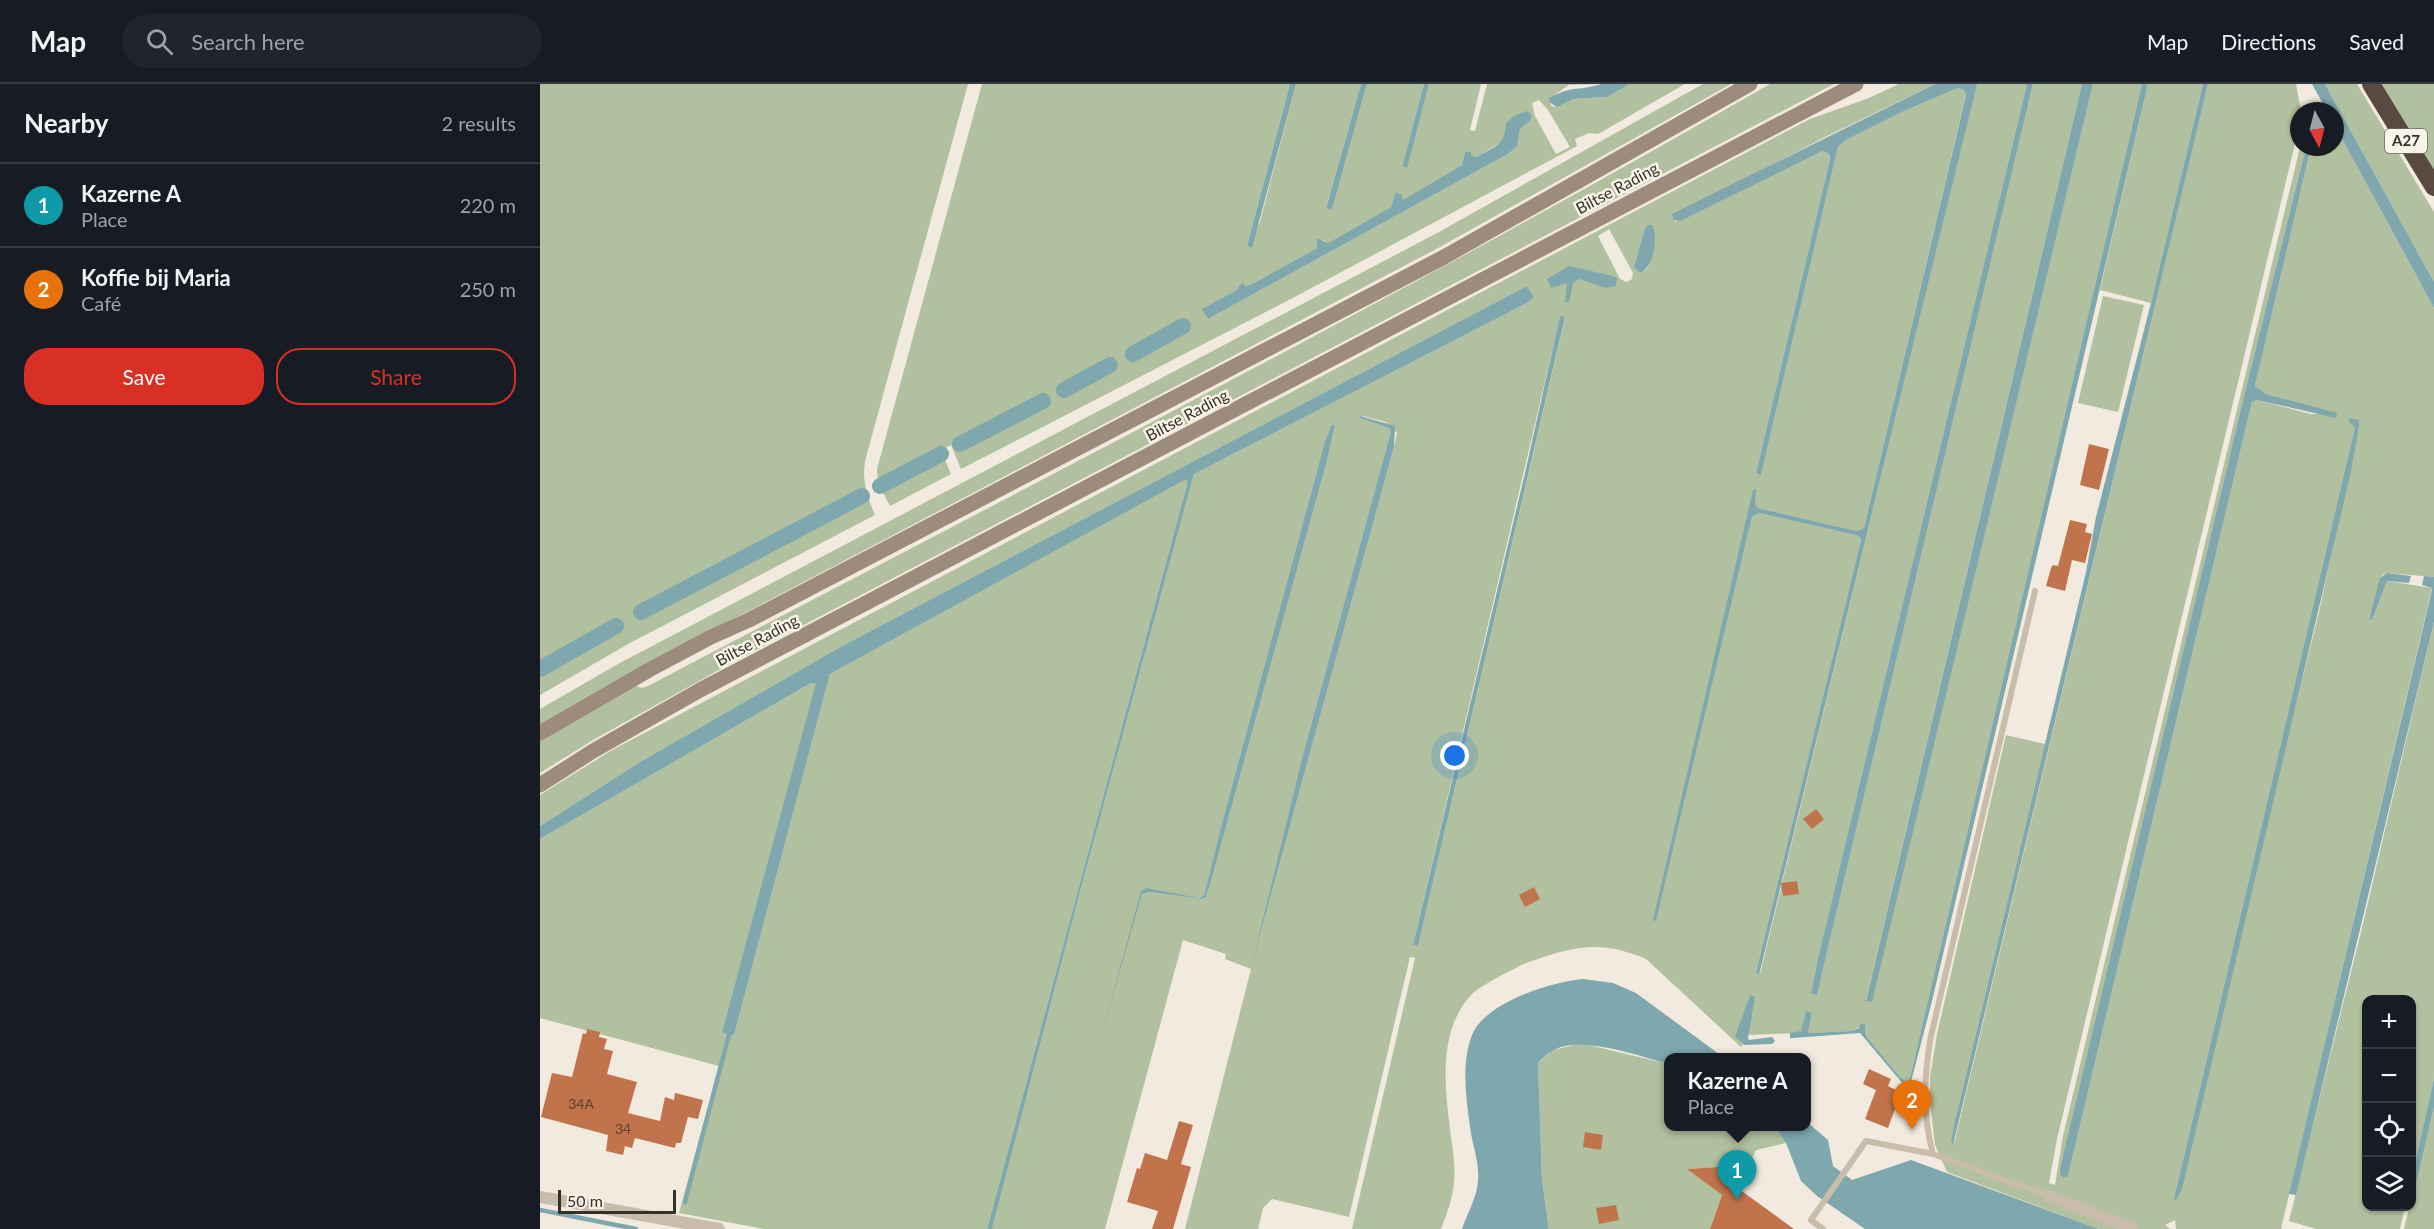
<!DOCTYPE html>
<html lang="en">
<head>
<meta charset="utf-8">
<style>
  :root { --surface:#171b24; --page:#20242c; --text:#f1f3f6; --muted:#9ea1a6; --line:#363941; --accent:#d93025 }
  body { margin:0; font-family:Lato,sans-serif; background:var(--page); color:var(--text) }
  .controls { position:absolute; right:18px; bottom:18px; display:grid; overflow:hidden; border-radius:12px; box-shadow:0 2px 4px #0004 }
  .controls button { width:54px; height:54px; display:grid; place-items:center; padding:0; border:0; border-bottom:2px solid var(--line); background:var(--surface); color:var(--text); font:30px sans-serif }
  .compass { position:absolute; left:1750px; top:18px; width:54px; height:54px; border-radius:50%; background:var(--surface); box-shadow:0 2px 4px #0004; rotate:173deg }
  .scale { position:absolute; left:18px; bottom:15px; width:118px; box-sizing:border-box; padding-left:6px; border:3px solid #372f29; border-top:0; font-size:16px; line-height:21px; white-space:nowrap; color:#372f29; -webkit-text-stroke:4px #f9f4ea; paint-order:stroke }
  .you { position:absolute; left:915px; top:672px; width:21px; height:21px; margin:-15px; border:4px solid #fff; border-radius:50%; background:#1a73e8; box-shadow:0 0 0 9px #1a73e833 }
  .badge { display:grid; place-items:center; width:39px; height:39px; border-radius:50%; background:var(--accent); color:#fff; font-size:20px; font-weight:700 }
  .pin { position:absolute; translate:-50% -50px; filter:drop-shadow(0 2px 3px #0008) }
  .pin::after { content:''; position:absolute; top:32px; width:21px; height:18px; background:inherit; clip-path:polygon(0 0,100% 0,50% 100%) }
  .popup { position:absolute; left:1124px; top:969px; width:147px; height:78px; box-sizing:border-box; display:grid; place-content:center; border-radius:12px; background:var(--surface); filter:drop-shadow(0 2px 4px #0005); font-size:20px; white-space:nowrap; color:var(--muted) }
  .popup b { font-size:22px; color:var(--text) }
  .popup::after { content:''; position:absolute; left:50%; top:100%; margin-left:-12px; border:12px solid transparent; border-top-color:var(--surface) }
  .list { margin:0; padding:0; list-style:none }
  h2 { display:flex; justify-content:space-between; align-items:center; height:78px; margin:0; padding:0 24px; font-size:26px }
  h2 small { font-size:20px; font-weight:400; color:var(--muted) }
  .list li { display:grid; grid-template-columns:39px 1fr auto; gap:18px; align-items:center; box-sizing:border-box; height:84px; padding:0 24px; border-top:2px solid var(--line) }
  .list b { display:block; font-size:22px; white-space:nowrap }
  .list p { margin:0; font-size:20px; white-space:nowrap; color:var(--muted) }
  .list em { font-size:20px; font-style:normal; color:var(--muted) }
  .actions { display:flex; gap:12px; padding:18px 24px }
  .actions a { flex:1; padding:14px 0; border:2px solid var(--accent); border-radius:24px; text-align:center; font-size:21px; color:var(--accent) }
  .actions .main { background:var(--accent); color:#fff }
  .icon { flex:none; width:33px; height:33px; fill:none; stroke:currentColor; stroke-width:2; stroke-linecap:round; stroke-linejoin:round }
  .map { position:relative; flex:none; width:1894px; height:1145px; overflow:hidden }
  header { display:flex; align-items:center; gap:36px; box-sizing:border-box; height:84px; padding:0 30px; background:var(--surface); border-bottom:2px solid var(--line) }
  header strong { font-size:28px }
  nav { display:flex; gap:33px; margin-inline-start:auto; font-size:21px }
  .search { width:420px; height:54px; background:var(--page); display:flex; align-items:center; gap:15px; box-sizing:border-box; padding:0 21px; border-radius:33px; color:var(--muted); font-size:22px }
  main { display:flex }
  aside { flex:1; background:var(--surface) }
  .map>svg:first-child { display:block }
  .green { fill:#b1c09e; fill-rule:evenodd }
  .water { fill:#7ea7ae }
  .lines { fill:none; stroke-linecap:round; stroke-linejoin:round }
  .stream { stroke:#7ea7ae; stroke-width:4.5 }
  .canal { stroke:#7ea7ae; stroke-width:16 }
  .building { fill:#c1744c }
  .lane { stroke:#c9bcaa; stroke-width:6 }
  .street { stroke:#c9bcaa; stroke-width:12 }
  .secondary { stroke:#9d8b7b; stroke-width:15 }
  .highway { stroke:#584a41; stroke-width:18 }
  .labels { text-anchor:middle; stroke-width:5; stroke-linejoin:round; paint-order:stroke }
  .number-label { font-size:14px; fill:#5a4032 }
  .shield { fill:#f9f4ea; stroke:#716a63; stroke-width:1.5 }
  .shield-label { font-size:15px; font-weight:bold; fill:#372f29 }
  .street-label { font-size:16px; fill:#372f29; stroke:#f9f4ea }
</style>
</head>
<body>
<header>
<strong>Map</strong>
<div class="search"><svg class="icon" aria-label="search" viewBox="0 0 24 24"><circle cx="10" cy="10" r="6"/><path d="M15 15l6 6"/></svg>Search here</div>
<nav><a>Map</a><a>Directions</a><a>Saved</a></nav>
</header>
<main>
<aside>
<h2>Nearby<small>2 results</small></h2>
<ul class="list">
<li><span class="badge" style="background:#0f9aa8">1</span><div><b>Kazerne A</b><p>Place</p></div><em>220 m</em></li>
<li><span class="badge" style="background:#e8710a">2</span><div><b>Koffie bij Maria</b><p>Café</p></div><em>250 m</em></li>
</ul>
<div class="actions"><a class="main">Save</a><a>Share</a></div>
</aside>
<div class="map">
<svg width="1894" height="1145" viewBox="0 0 1894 1145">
  <rect width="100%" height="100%" fill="#f2eade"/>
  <!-- green -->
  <path class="green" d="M0,0H428L325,377C322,397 327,412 335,431L90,559L0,611Z
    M442,0H750L707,162L720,138L756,0H821L786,123L792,126L827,0H884L862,83L866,84L889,0H941L930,46L935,47L947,0H1061L1029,1L1009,15L1011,21L1014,23L1033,15L1067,13L1090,0H1145L1058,50L1049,49L1035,55L1037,62L749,216L421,385L411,361L401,366L411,390L350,422L338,399L337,385ZM999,16L1008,26L1030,63L1016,70L995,32L992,19ZM990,37L980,45L976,62L968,70L668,235L663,225L697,206L699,201L703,199L706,202L714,199L777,164L783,156L788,159L851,123L855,109L862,117L922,81L925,68H931V71L937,73L963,57L966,52V39Z
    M1163,0H1191L900,163L150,558L0,643V625L78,580L899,148Z
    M1230,0H1294L186,582L53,656L0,689V656L95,601L101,604L108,602C483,405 862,212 1230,0Z
    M1359,0H1395L1285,53L1132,133L1135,138L1279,69L1283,67L1289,70L1290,75L1216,389L1221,391L1298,63L1306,56L1364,27L1418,4L1424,6L1426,10L1324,444L1317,447L1218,424L1215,420V405L1116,837L1212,433L1219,429L1319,452L1321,456L1216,888L1220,890L1436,2L1437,0H1487L1278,874L1271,909L1280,898L1493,0H1542L1326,916L1331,918L1553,0H1602L1387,922L1370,994L1367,998L1360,993L1326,952L1325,940L1312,947L1268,949L1272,929L1266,928L1261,948L1259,949L1208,951L1210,911L1196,953L1203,961L1201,963L1106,875C1062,857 1039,861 995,876C983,879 973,886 962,891C952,897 939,903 931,911C900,945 904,995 909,1037C911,1057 916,1077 914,1097C913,1114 907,1129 901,1145H812L875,874L870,873L809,1133L732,1115L723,1124L718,1145H645L711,885L685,875L686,870L643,856L565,1145H452L541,804L654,390L987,219L994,213L987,202L302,562L100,678L0,742V711L72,666L1270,35L1329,14ZM1105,144C1108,159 1118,183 1100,189L1094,183ZM1069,145L1093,189L1092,195L1086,198L1080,195L1058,152ZM1020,233L1025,234L878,862L873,861ZM822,332L846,338L857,349L854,363L714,873L762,674L851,347L849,344L821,334ZM792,340L795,341L787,377L670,801L665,814L661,815L610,808L602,810L567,927L603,805L659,814L664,811L683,735L785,357Z
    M1608,0H1663L1611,219L1560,206Z
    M1668,0H1756L1761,27H1759V43L1517,1055L1509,1099L1515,1101L1523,1052L1760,63H1766L1705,308L1520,1090L1528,1092L1712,318L1717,316L1771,330H1797L1726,310L1715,302L1771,63H1795V42L1894,224V493L1847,489L1842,491L1829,534L1832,536L1847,497L1892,504L1741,1145H1636L1635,1136L1625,1141L1630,1145H1559L1407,1088L1395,1061L1390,1016V993L1397,950L1466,651L1505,660L1416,1033L1414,1060ZM1815,343H1819L1779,528L1634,1115Z
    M1785,0H1817L1894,128V198Z
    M1835,0H1894V97Z
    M1563,212L1604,221L1578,328L1538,319Z
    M646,394L647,401L637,438L447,1145H224L139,1129L179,982L0,934V755L271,599H277L182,948L190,952L194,951L290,590Z
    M1894,538V994L1872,1093V916H1826V1122L1865,1123L1860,1145H1776L1749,1137L1821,848Z
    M1034,961H1049L1128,980V1042L1235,1043L1246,1059L1216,1066L1209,1081L1197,1079L1194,1082L1148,1085L1182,1111L1171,1141L1176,1145H1009L1002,1096L998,979L1013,966Z
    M1894,1023V1145H1864Z"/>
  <!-- water -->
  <path class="water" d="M750,0H756L712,164L707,162Z
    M821,0H827L792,126L786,124Z
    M884,0H889L867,84L862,83Z
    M1061,0H1090L1067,13L1033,15L1017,23L1009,18V14C1036,0 1037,8 1061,0Z
    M1395,0H1437L1219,891L1216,888L1321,456L1319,452L1219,429L1212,433L1116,837L1113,836L1213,406L1216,405L1215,420L1218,424L1317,447L1324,444L1426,11L1424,6L1418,4L1364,27L1306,56L1298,63L1221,391L1216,389L1290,75L1289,70L1283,67L1279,69L1140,137L1133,136L1132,130Z
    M1487,0H1493L1280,898L1277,911L1271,909L1278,874Z
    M1542,0H1553L1332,918L1326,917Z
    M1602,0H1608L1392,917L1371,998L1364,1001L1320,949L1253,954H1250V949L1261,947L1266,927L1272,929L1268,949L1312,947L1319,944L1321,940H1325L1326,952L1360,993L1367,998L1370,994Z
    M1663,0H1668L1643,105L1413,1061L1411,1057L1416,1033L1546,488L1556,433L1611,219Z
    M1772,0H1785L1894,198V224L1795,42V27H1787Z
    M987,27L992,31L990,37L980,45L977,62L968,70L668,235L662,225L697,206L699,201L703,199L706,202L714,199L777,164V154L788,159L851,123L855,109L861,110L863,116L922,81L925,68H931V71L937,73C955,62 965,62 966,39L974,32Z
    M1766,63H1771L1715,302L1726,310L1797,329L1796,334L1717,316L1712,318L1528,1092L1523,1094L1520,1090L1521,1081L1705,308Z
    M1109,141H1112C1119,153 1113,185 1100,189L1094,183L1105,144Z
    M1029,182L1073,192L1077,194L1076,202L1066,204L1039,195L1033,199L1029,218H1025L1027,199L1011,204L1007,195Z
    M987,202L994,213L987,219L654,390L541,804L452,1145H447L637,438L647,401L646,395L290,590L194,951L190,952L182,948L276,599H271L0,755V742L100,678L302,562Z
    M1020,232L1025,233L878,862L873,861L985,389Z
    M820,332L855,342L854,363L711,884L762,674L851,347L849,344L820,334Z
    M1810,334L1819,336V343L1810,392L1642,1105L1636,1116L1634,1115L1815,343L1809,338Z
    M792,340L795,341L787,377L670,801L665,814L661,815L610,808L602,810L561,952L601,807L606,804L659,814L664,811L683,735L785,357Z
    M1847,489L1871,492L1869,499L1847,497L1832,536L1829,535L1840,494Z
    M1884,492L1894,493V538L1756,1111L1749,1110L1892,506V504L1882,501Z
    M1043,895L1073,899L1096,909L1183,973L1128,974V980C1099,972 1039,950 1012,967C1007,970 1002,975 998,979L1002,1096L1009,1145H922C927,1130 937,1113 938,1097C940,1080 932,1060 930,1043C926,1013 921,980 932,951C945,918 1011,898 1043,895Z
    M1210,911L1215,913L1208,954L1209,956L1232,953L1235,957L1232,960L1204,961L1195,953Z
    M1894,994V1023L1872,1116V1093Z
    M1266,1037L1288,1056L1293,1082L1312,1096L1371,1076L1559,1145H1325L1277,1112L1261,1097L1246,1059L1235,1043L1266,1042Z"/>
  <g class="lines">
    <!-- stream -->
    <path class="stream" d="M145,1118L190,947
      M0,1126L96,1145"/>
    <!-- canal -->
    <path class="canal" d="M593,270L643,242
      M524,306L570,281
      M420,360L503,317
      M340,402L401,370
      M101,528L322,412
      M0,585L76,542"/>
  </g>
  <!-- building -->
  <path class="building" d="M1549,360L1569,365L1559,406L1540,401Z
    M1530,436L1547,440L1545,448L1552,450L1545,479L1532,476L1525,507L1506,502L1511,484L1513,481L1518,482Z
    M1276,725L1284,735L1272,745L1263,735Z
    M1257,797L1259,810L1243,812L1241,799Z
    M994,803L1000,815L985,823L979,811Z
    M47,945L60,948L59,953L67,955L64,965L73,967L67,990L97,998L88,1029L120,1037L125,1013L134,1016L135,1009L163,1016L158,1035L148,1033L141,1059H136L135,1064L95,1054L92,1064L85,1062L83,1071L66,1067L68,1051L1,1033L12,989L32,993L43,949L46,950Z
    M1329,985L1351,995L1348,1002L1366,1011L1360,1027L1355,1025L1348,1044L1325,1035L1336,1006L1323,1000Z
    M639,1037L653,1041L641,1080L651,1083L633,1145H612L618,1127L587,1118L597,1084L600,1085L605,1069L627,1076Z
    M1045,1048L1063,1051L1061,1066L1043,1063Z
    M1194,1082L1185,1095L1254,1145H1170L1182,1111L1147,1085Z
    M1076,1121L1079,1136L1059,1140L1056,1124Z"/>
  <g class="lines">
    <!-- lane -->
    <path class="lane" d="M1393,1070C1382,1031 1384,991 1391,952L1495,507
      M1283,1145L1271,1136L1326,1057L1393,1070L1509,1112"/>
    <!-- street -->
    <path class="street" d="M1509,1112L1593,1145
      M0,1113L179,1145"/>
    <!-- secondary -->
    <path class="secondary" d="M0,649L109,586L171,553L209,536L904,173L1210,0
      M0,701L53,667L160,606L1316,0"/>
    <!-- highway -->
    <path class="highway" d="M1831,0L1894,103"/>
  </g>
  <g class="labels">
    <!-- number labels -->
    <g class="number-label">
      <text x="41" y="1025">34A</text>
      <text x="83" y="1050">34</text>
    </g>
    <!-- shield labels -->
    <rect class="shield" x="1845" y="45" width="42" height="24" rx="4.5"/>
    <g class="shield-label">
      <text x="1866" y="62">A27</text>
    </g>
    <!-- street labels -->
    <g class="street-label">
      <text transform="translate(1077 104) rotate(-28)" y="6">Biltse Rading</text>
      <text transform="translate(647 331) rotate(-28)" y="6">Biltse Rading</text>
      <text transform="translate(217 556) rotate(-28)" y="6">Biltse Rading</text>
    </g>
  </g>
</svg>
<div class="controls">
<button>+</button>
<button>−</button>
<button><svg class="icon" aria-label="locate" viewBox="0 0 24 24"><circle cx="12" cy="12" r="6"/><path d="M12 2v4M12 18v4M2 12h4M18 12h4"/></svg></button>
<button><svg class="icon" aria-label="layers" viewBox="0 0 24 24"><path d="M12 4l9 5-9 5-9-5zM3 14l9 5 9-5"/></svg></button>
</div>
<svg class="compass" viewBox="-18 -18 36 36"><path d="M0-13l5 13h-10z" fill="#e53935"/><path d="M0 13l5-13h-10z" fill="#9ea1a6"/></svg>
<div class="scale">50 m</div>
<div class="you"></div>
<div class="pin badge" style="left:1197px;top:1116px;background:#0f9aa8">1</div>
<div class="popup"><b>Kazerne A</b>Place</div>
<div class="pin badge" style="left:1372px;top:1046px;background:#e8710a">2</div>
</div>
</main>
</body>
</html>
